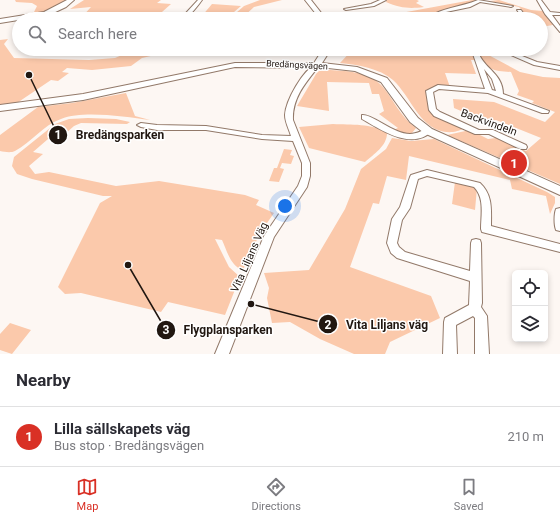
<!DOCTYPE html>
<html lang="en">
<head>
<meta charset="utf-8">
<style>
  :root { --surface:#fff; --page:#f7f7f7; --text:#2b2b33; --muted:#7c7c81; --line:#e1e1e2; --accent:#d93025 }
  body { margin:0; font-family:Roboto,sans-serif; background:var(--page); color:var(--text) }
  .controls { position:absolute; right:12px; bottom:12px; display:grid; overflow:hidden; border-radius:6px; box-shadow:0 2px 6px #0003 }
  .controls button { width:36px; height:36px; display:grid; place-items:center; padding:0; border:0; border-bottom:1px solid var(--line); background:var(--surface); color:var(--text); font:20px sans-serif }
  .you { position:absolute; left:285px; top:206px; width:14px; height:14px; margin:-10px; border:3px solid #fff; border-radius:50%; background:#1a73e8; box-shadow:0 0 0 6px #1a73e833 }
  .badge { display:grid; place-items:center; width:26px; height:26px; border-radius:50%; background:var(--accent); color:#fff; font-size:13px; font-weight:700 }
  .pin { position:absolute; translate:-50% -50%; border:2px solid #fff; box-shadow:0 1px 4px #0006 }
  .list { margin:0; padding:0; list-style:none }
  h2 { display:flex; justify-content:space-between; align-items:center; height:52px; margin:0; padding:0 16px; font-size:17px }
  h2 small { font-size:13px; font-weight:400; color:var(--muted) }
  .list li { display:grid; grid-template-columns:26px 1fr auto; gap:12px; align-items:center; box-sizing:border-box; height:60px; padding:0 16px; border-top:1px solid var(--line) }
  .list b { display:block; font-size:15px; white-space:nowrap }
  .list p { margin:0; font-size:13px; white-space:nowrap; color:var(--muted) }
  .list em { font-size:13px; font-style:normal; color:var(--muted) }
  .icon { flex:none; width:22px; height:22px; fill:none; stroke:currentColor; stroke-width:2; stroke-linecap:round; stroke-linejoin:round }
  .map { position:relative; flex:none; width:560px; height:354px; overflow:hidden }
  .search { position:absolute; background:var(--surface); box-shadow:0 2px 6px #0003; left:12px; right:12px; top:12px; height:44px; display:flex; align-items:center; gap:10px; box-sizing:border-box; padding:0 14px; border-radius:22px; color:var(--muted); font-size:15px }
  .sheet { height:112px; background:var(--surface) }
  nav { display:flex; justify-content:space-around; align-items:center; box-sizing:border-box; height:56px; border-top:1px solid var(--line); background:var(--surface); font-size:11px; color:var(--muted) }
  nav a { display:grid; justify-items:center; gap:2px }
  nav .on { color:var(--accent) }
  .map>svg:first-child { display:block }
  .green { fill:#fbc9ab }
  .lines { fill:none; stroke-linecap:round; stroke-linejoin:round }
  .street-casing { stroke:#927969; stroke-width:2 }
  .secondary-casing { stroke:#927969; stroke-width:2 }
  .street { fill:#fff; fill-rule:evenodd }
  .secondary { fill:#fff; fill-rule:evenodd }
  .labels { text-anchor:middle; stroke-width:3; stroke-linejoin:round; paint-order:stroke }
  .far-street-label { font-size:9px; fill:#211711; stroke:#fff }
  .street-label { font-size:11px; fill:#211711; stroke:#fff }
  .leader { fill:none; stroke:#211711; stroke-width:1.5 }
  .callout-dot { fill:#211711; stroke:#fff; stroke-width:1.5 }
  .mark-label { font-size:12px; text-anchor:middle; font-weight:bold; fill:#fff }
  .callout-label { font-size:12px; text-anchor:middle; font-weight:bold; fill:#211711; stroke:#fff; stroke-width:3; stroke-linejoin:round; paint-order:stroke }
</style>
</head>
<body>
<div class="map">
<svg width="560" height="354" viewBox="0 0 560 354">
  <rect width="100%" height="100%" fill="#fdf7f3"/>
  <!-- green -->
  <path class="green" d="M15,0H66C48,15 24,16 2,20L34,12L37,6L32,3L16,2Z
    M84,0H161L157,3L171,4L162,12L170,13L161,19H80L91,7L70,9Z
    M260,0H282L254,7L241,19H229L244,6Z
    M387,0H417L419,1L416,3L424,7C409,9 400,8 386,2Z
    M472,0H482L466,6L445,10L423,19H385L390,15Z
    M499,0L531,10L543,11L553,25L541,27V19H526L527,16L519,7L490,1Z
    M212,4L241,6L226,19H204L201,17Z
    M8,39L4,44L14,58L89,60L115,58L136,49H181L142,58L131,66L92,70L67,68L62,72L69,73L58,81L51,80L17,103L0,105V40Z
    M353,49H423L425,53L431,55L437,53L435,49L458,55L467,49H478L473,54L476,60H471L476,74L445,73L450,87L436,86L426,90L429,108L464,128C460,131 457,131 453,132C421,135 412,97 393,80C379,68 358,65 340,63Z
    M481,51L520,72L543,77L560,78V184L447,135L470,130L488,139L496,138L526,151L541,138L496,120L487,122L454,108L453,99L494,102L545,122L555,112L532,103L534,101L517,95L519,91L511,72C494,71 485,70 479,53Z
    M330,70C348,71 370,72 383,87C395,102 400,116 416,128L412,133H399L393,130L398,128L379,114L384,111L379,94H372L369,83L327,82L329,111L297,106L316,74L319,71Z
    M126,93L135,116L150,120C125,117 84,110 61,119C43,125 32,142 15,151C11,153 5,152 0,151V135L38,107L72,103Z
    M88,118L116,119L130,122L127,124L81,123L74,126L65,134L55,133L33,152L43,154L29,166L35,174L49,172L116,186L159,181L245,195L259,200L256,205L274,213L260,233L243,270C231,267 227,251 222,240L215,239L229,267L240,277L225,315L168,302L161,312L81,293L65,294L58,287L100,203L112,196H103L32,179L17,174L12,166L14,157L55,124L69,119Z
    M333,124C351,125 372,123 387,133C387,146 374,154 365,162L309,148L299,127Z
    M392,138L411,141L434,139L547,192L555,197V203L550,214L546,196L512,189L510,180L409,156L406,180L387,176L379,204L373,203L350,267L431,296L440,318L390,342L385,354H354L320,339L290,322L272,323L267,298L269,288L264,273L309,270L345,209L361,169L386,149Z
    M284,149L292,150L290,155L294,156L291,164L282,163L280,168L284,169L279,182L269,181L274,168H277Z
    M455,182L477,188L475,210L452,204Z
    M10,323L31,330L12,354L0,350V334Z"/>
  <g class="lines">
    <!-- street casing -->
    <g class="street-casing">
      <path id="street" d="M198,0H202C195,9 189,19 177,19L186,13Z
        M380,0H386L374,6L346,10L344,9L371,4Z
        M478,0L513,6L511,7L480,2L470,7L446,12L476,19H467L443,13L431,19H425C440,8 461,7 478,0Z
        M537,0H541L550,12L560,13V15H552L560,26V32L545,14Z
        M517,10H521L526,17L525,19H521L522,17Z
        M66,49H87C82,52 71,52 66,49Z
        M425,49H431L433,52L428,53Z
        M478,49H484L479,54C485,69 503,74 503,94L549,111L548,113H542L488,93L439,89L433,92L436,109L440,112L479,130H493L526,145L527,147L526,149H520L489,134H475L434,116L429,110L426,91L438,85L485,89L473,54ZM484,69L492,79L496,91L492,90Z
        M497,49H505L537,62L560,66V70L534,65Z
        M316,64L319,66C306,82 292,98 293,120L310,163V176L307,187L274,237L229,354H215L264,236L298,186L302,176V163L293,141L262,139L206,130H157L141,127L137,125L141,123L157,125L206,126L262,135L291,136C289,129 285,122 285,115C286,100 303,70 316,64Z
        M362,115C373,114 393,134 410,134C417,134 422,130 428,129L432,131C412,151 381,130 362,119Z
        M427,170L480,183C493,195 491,210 491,226L560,244V252L482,232L481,229C481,215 485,198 474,187L427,176L418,179L410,208L402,220L397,243L399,247L405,252L470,271L471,243L472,240L476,239L480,240L481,243L482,303L481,307L487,316L489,354H475V318L473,316L456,325L457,354H443L444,322L445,318L469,305L470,281L397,258L391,253L387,243L392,219L400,207L410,177L411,175Z
        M560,208V231L556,230C554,225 554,214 556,209Z"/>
    </g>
    <!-- secondary casing -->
    <g class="secondary-casing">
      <path id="secondary" d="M67,0H74L66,7L49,15L0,23V19L44,12Z
        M305,0H311L326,19H320Z
        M323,49H331L322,63L357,67L387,78L418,118L432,129L560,186V195L424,133L410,122L381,82L355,71L328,68L235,67L83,100L0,111V105L83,94L235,63H314Z"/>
    </g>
    <!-- street -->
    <use href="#street" class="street"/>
    <!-- secondary -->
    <use href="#secondary" class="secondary"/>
  </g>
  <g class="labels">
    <!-- far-street labels -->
    <g class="far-street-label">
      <text transform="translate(297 65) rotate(3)" y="3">Bredängsvägen</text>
    </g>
    <!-- street labels -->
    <g class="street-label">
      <text transform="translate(489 122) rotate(20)" y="4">Backvindeln</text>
      <text transform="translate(249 257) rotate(-66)" y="4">Vita Liljans Väg</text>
    </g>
  </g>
  <!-- callouts -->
  <path class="leader" d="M29 75L58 135M251 304L328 324M128 265L166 330"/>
  <g class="callout-dot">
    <circle cx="29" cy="75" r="4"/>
    <circle cx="251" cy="304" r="4"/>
    <circle cx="128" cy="265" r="4"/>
    <circle cx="58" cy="135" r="10"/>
    <circle cx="328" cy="324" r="10"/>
    <circle cx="166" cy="330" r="10"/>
  </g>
  <g class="mark-label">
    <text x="58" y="139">1</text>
    <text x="328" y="329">2</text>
    <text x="166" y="334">3</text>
  </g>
  <g class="callout-label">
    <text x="120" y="139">Bredängsparken</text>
    <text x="387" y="329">Vita Liljans väg</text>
    <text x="228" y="334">Flygplansparken</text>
  </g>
</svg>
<div class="controls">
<button><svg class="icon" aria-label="locate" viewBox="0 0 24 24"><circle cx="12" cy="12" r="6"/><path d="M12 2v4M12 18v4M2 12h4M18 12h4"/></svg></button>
<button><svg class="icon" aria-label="layers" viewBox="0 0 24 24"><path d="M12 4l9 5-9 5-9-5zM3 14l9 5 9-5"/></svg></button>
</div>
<div class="you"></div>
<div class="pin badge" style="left:514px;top:163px">1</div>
<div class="search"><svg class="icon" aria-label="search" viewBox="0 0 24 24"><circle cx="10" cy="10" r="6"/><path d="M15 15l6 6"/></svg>Search here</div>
</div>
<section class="sheet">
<h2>Nearby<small></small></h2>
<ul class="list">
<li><span class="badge">1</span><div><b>Lilla sällskapets väg</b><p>Bus stop · Bredängsvägen</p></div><em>210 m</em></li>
</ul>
</section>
<nav>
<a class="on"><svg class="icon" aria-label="map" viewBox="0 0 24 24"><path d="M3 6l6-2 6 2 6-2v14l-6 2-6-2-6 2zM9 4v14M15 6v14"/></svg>Map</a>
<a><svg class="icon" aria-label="directions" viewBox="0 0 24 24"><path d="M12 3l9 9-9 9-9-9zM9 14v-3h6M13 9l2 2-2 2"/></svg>Directions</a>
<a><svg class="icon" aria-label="saved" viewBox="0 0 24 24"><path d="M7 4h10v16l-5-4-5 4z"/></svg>Saved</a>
</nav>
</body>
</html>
